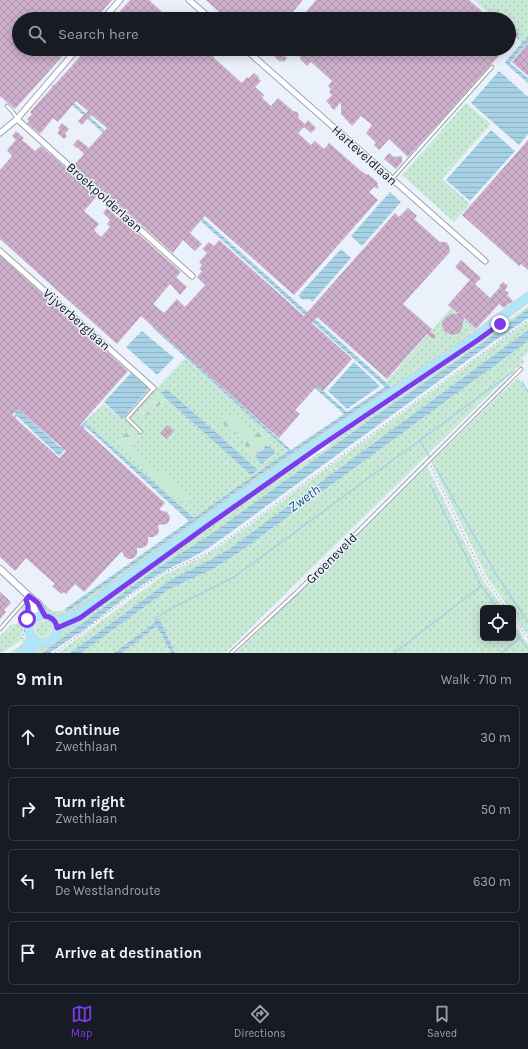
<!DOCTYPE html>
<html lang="en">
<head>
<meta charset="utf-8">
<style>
  :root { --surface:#171b24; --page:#242831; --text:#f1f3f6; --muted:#9ea1a6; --line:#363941; --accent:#7c3aed }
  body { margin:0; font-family:Karla,sans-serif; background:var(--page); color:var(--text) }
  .controls { position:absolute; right:12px; bottom:12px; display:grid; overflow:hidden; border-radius:6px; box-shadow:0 2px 10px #0003 }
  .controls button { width:36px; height:36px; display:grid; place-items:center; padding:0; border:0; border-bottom:1px solid var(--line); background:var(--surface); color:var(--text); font:20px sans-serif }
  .stop { position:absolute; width:12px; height:12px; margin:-9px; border:3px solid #7c3aed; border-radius:50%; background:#fff }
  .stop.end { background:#7c3aed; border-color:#fff; box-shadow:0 1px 4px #0008 }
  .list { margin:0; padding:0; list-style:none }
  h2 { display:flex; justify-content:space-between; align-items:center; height:52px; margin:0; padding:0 16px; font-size:17px }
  h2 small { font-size:13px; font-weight:400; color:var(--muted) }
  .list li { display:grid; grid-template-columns:26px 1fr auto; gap:12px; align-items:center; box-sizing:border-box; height:64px; margin:0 8px 8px; padding:0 8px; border:1px solid var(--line); border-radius:6px }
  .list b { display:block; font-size:15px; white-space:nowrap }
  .list p { margin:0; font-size:13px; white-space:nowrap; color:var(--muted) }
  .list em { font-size:13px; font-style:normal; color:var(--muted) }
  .icon { flex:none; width:22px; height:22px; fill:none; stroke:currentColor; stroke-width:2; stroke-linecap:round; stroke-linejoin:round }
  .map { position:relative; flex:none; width:528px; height:653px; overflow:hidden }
  .search { position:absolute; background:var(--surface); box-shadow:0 2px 10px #0003; left:12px; right:12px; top:12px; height:44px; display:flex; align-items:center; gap:10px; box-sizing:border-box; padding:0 14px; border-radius:22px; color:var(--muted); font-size:15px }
  .sheet { height:340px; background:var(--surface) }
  nav { display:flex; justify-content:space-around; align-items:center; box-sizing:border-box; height:56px; border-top:1px solid var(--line); background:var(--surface); font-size:11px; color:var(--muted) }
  nav a { display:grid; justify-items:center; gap:2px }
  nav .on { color:var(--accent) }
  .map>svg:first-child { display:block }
  .green { fill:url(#green-dots); fill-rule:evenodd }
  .forest { fill:url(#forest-firs) }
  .water { fill:url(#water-rules) }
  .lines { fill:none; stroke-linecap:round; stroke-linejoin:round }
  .stream { stroke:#a7d1e5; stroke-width:1.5 }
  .building { fill:url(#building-cross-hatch); fill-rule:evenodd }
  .service-casing { stroke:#9ba2ab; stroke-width:4.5 }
  .minor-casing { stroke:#9ba2ab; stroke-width:7 }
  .tertiary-casing { stroke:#9ba2ab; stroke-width:8 }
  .primary-casing { stroke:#d0d1d1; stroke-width:10 }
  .path { stroke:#7a7f86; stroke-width:1; stroke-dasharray:1 3; stroke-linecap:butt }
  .service { stroke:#fff; stroke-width:2.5 }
  .minor { stroke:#fff; stroke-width:5 }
  .tertiary { stroke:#fff; stroke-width:6 }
  .primary { stroke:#b0e6f9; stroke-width:8 }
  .route { stroke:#7c3aed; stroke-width:5 }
  .labels { text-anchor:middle; stroke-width:3; stroke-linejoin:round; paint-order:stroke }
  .street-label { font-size:13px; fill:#15181b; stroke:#eaf1fb }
  .water-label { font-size:14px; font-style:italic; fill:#115c79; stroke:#eaf1fb }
</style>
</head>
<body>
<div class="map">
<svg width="528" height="653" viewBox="0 0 528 653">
  <defs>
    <pattern id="green-dots" width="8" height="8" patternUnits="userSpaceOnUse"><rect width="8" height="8" fill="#c9e9d7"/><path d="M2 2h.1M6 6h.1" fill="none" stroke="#acc7b8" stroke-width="1.8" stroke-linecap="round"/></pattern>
    <pattern id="forest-firs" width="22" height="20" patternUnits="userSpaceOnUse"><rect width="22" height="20" fill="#c9e9d7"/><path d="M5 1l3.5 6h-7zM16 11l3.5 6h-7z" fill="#acc7b8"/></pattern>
    <pattern id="water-rules" width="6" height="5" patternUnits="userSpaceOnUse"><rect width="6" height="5" fill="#a7d1e5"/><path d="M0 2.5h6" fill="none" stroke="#8fb3c4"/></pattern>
    <pattern id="building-cross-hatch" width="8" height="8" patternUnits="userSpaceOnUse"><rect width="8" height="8" fill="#cdafcb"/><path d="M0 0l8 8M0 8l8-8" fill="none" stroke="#af96ae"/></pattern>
  </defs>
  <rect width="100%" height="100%" fill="#eaf1fb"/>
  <!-- green -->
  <path class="green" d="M474,0H528V36L522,43L509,31V19H495Z
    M466,103L491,124L442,179L470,204L454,222L402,175Z
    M528,306V309L477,347L375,416L211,534L153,571L42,653H36L33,650L39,646L49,643L53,641L56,639L60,631L64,628L76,622L90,614L174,552L292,469L324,450L336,439L348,431L480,342Z
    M451,308L476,329L469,334L470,337L73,615L56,617L48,613L29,592L30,591L52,611H61L65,609L67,611L260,475L391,387L386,382Z
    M528,321V330L232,547L212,559L172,579L70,653H58L157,580L166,574L210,553L226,542Z
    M528,341V353L522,358L525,362L515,369L225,653H175L160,620L156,618L154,623L114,653H81L169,589L213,569L241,551Z
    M185,358L263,428C261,429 260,432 258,433C251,437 237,420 231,415L227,414L224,415V426C229,429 241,435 244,440C249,448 241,454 256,457L259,462L263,463L267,459L274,453L275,450L266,445L271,435L288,452L223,500L194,519L84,422L104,404L122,419L151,389L159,386ZM164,391L251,475L167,399L145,417L140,413ZM133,427L134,438L130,446L188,504H186L118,442Z
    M518,377L528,394V635L513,614V608H509L487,577L431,462Z
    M427,466L483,580L503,608H483V638H513V622L528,644V653H236Z
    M24,604L26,605C26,616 23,627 22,638L26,644L19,653H10L23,643L21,640L2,653H0V636L11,625L16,624L22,619L23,614L21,607Z
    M35 629a8 8 0 1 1 16 0a8 8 0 1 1-16 0Z
    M157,626L171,653H122Z"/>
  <!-- forest -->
  <path class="forest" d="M160,393L167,399L145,417L140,413Z
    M227,414L231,415C237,420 251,436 258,433C260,432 261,429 263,428L271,435L266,445H265L264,449L259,452L256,457L249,455L247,454L245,441L241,436L224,426L221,421L224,415Z
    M132,427L135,429V433L131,446L190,499L188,504L186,505L117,442Z"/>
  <!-- water -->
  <path class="water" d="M528,36V42L510,63L528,78V83L506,64L505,62Z
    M499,71L528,97V134L519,145L471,103Z
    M53,84L391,387L260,475L67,612L65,609L189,521L85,426L59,456L17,416L0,435V431L16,413L0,398V393L61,448L84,422L194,518L288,451L153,328L154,326L291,450L344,414L212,297L213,294L347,412L385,387L51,86Z
    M491,130L515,151L470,201L446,180Z
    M390,192L401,202L362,246L351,236Z
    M341,249L351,258L312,302L310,299L303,300L298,296Z
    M528,309V318L494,341L210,547C192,559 171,566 153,578C128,594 104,614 81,632L74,636L50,653H42L153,571L211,534L375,416L477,347Z
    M528,330V341L241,551L213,569L169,589L81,653H70L172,579L212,559L232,547Z
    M142,331L174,358L157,375L126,347Z
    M354,362L380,386L347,409L328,391Z
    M131,373L149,389L122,419L104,402Z
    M168,390L258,470L251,475L160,393L164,391Z
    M265,445H266L275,450L274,454L267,459L262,464L259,462L256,457L259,452L264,449Z
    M156,618H157L160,620L175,653H171L157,626L122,653H114L154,623Z"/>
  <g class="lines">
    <!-- stream -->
    <path class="stream" d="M522,382L528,392
      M420,440L430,458
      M436,468L497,576L528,622
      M430,485L481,586L498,608
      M156,618L168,610L234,577L514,371
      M513,628L528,649
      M394,653L481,586
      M501,653L520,638"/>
  </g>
  <!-- building -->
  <path class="building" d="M0,0H112L95,19H19V49H69L15,109L0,96Z
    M130,0H149L170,19H113Z
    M206,0H303L287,19H227Z
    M316,0H469L491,19H300Z
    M512,29L519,34L509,45V32Z
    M528,43V76L512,62Z
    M87,49H224L220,54L213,57L242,83L247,77L249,78L254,73L259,77L258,78L261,81L255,87L264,95L262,98L271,106L278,98L293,111L297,112L299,115L298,118L305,124L308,120L316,128L311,133L304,127L298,133L311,145L315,141L324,149L329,143L360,170L367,175L368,174L378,183L377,184L379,189L374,187L369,192L378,200L294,295L205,216L190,233L202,244L195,251L183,240L173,253L74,165L84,154L77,147V148L73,145L78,139L89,148L107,128L91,115L82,125L78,121L88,111L76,101L58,122L53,118L40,134L27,123L29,121L27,119L32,114L30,112Z
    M276,49H278L287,58L283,62L282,60L280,62L272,54Z
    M298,49H505L408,157L389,139L379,150L374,145L376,143L366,133L372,125L361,116L352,126L341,114V102L334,110L330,106H331L326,101L332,95L329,92L331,89L328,86L332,81L311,62L307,66L300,59L301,58L295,52Z
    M62,123L69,129L65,134L67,136L64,139L57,133L60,130L58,128Z
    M16,131L24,138L22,140L35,151L41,146L97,196L84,211L99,224L94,230L101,237L110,227L107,224L110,220L103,213L107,208L118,218L119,217L181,272L176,277L187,287L180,295L170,284L153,304L164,313L177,299L185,307L205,285L197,277L202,271L199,269L202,265L199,262L207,253L202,249L209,242L214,246L219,240L304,316L395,213L399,217L408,208L417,216L414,219L440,242H445L447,243L449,246L450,252L403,304L432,329L430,331L436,336L433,339L427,334L387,379L317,317L312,323L352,359L323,391L317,386L295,410L300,414L279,438L161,333V334L141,316L117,344L0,239V170L12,156L7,150L16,140L12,136Z
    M528,140V270L521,264L519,266L462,215Z
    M389,153L394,157L402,156V162L396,169L384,159Z
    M0,256L128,371L80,425L165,503L159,510L167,512L170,517L169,521L167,524L158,525L159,532L157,535L153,537H148V543L146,546L142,548H137V554L135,557L132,559H128L124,556L122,551L84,592L75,584L66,594L64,592L61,594L52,586L55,584L26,558L15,571L0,557ZM18,409L66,451L59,458L12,415Z
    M461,260L481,278L475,284L490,298L500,287L499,286L503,282L508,286L505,290L509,293L507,295L513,301L510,304L509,303L504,308L499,304L476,329L464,318L462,327L461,331L458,334L452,335L445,332L442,327L443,321L445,318L449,315L458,313L448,305L470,280L455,267Z
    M167,425L174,431L167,439L160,433Z
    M0,592L10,601H9L11,603L4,610L6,612L0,619Z"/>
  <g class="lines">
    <!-- service casing -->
    <g class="service-casing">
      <path id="service" d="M7,106L12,111L17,118
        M392,179L492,67
        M141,432L127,418L153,389
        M0,629L29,596
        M231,653L297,592L521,369"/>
    </g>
    <!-- minor casing -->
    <g class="minor-casing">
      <path id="minor" d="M189,0L211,19
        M103,19L120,0
        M245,49L485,261
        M17,119L192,276
        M0,133L17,119L77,49
        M0,251L153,388"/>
    </g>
    <!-- tertiary casing -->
    <g class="tertiary-casing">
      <path id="tertiary" d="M0,569L32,599L38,603L45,616
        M32,599L36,617"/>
    </g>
    <!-- primary casing -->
    <g class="primary-casing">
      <path id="primary" d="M29 629a14 14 0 1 1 28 0a14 14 0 1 1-28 0Z
        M54,621L66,619L79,613L204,521L317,443L475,337L528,297
        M57,628L75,621
        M21,653L28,645L32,637
        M28,653L38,642"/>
    </g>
    <!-- path -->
    <path class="path" d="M431,466L484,577L506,608
      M513,617L528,638
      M24,639L23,637L27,619V608
      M55,653L132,594L163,573L210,552L528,320"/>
    <!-- service -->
    <use href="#service" class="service"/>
    <!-- minor -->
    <use href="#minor" class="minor"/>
    <!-- tertiary -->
    <use href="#tertiary" class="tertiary"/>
    <!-- primary -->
    <use href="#primary" class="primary"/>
  </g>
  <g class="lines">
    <!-- route -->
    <path class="route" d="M27,619L28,606L26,600L29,596L38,603L45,616C52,617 56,621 57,628L80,618L207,526L319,447L478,340L500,324"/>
  </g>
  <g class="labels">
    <!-- street labels -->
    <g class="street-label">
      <text transform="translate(365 155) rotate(42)" y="5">Harteveldlaan</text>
      <text transform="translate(105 197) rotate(42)" y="5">Broekpolderlaan</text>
      <text transform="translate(77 319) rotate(42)" y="5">Vijverberglaan</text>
      <text transform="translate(331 558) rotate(-45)" y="5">Groeneveld</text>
    </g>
    <!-- water labels -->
    <g class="water-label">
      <text transform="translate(304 498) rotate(-36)" y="5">Zweth</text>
    </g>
  </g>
</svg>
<div class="controls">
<button><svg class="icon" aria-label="locate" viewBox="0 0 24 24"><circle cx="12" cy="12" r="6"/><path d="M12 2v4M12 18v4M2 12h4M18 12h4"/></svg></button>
</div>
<div class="stop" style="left:27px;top:619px"></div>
<div class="stop end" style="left:500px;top:324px"></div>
<div class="search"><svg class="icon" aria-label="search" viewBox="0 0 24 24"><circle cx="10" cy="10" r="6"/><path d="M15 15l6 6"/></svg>Search here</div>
</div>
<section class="sheet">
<h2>9 min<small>Walk · 710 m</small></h2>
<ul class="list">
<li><svg class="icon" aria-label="ahead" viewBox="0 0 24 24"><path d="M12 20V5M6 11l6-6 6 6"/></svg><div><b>Continue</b><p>Zwethlaan</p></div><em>30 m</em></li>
<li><svg class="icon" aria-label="right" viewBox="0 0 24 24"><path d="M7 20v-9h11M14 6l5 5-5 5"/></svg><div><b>Turn right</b><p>Zwethlaan</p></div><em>50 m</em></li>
<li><svg class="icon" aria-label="left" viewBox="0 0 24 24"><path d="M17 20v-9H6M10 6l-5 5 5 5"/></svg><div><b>Turn left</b><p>De Westlandroute</p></div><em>630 m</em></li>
<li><svg class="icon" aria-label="arrive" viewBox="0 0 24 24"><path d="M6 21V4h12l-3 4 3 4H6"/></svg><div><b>Arrive at destination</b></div></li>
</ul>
</section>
<nav>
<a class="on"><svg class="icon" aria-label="map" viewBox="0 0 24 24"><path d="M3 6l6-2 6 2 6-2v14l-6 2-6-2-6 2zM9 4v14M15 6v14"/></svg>Map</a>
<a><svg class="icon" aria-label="directions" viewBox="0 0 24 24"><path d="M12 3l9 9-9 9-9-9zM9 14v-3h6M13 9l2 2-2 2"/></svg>Directions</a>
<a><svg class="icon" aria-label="saved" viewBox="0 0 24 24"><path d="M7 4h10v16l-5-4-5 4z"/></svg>Saved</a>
</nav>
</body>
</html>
